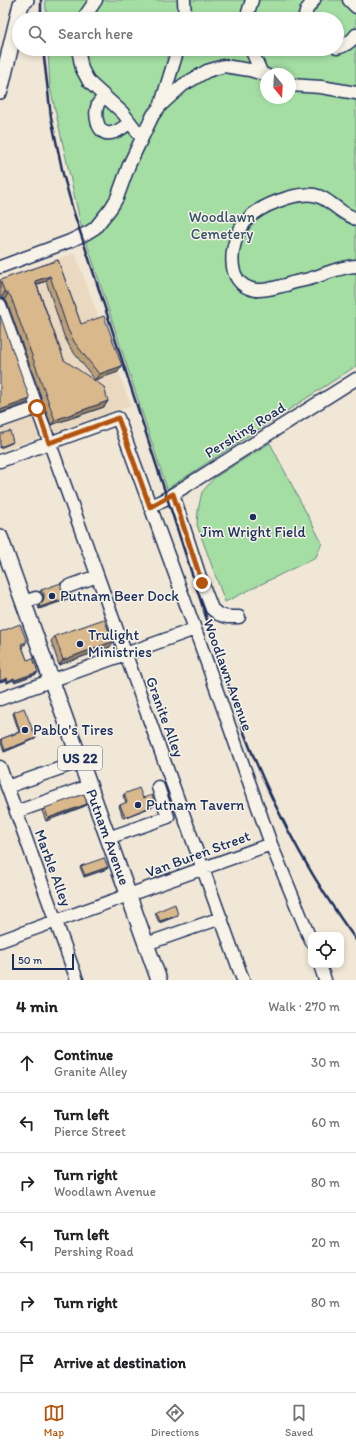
<!DOCTYPE html>
<html lang="en">
<head>
<meta charset="utf-8">
<style>
  :root { --surface:#fff; --page:#f2f2f2; --text:#202124; --muted:#757577; --line:#e0e0e0; --accent:#b45309 }
  body { margin:0; font-family:Itim,sans-serif; background:var(--page); color:var(--text) }
  .controls { position:absolute; right:12px; bottom:12px; display:grid; overflow:hidden; border-radius:8px; box-shadow:0 2px 6px #0003 }
  .controls button { width:36px; height:36px; display:grid; place-items:center; padding:0; border:0; border-bottom:1px solid var(--line); background:var(--surface); color:var(--text); font:20px sans-serif }
  .compass { position:absolute; left:260px; top:68px; width:36px; height:36px; border-radius:50%; background:var(--surface); box-shadow:0 2px 6px #0003; rotate:162deg }
  .scale { position:absolute; left:12px; bottom:10px; width:62px; box-sizing:border-box; padding-left:4px; border:2px solid #1b2f5e; border-top:0; font-size:11px; line-height:14px; white-space:nowrap; color:#1b2f5e; -webkit-text-stroke:3px #f7f3e8; paint-order:stroke }
  .stop { position:absolute; width:12px; height:12px; margin:-9px; border:3px solid #b45309; border-radius:50%; background:#fff }
  .stop.end { background:#b45309; border-color:#fff; box-shadow:0 1px 4px #0008 }
  .list { margin:0; padding:0; list-style:none }
  h2 { display:flex; justify-content:space-between; align-items:center; height:52px; margin:0; padding:0 16px; font-size:17px }
  h2 small { font-size:13px; font-weight:400; color:var(--muted) }
  .list li { display:grid; grid-template-columns:26px 1fr auto; gap:12px; align-items:center; box-sizing:border-box; height:60px; padding:0 16px; border-top:1px solid var(--line) }
  .list b { display:block; font-size:15px; white-space:nowrap }
  .list p { margin:0; font-size:13px; white-space:nowrap; color:var(--muted) }
  .list em { font-size:13px; font-style:normal; color:var(--muted) }
  .icon { flex:none; width:22px; height:22px; fill:none; stroke:currentColor; stroke-width:2; stroke-linecap:round; stroke-linejoin:round }
  .map { position:relative; flex:none; width:356px; height:980px; overflow:hidden }
  .search { position:absolute; background:var(--surface); box-shadow:0 2px 6px #0003; left:12px; right:12px; top:12px; height:44px; display:flex; align-items:center; gap:10px; box-sizing:border-box; padding:0 14px; border-radius:22px; color:var(--muted); font-size:15px }
  .sheet { height:412px; background:var(--surface) }
  nav { display:flex; justify-content:space-around; align-items:center; box-sizing:border-box; height:56px; border-top:1px solid var(--line); background:var(--surface); font-size:11px; color:var(--muted) }
  nav a { display:grid; justify-items:center; gap:2px }
  nav .on { color:var(--accent) }
  .map>svg:first-child { display:block }
  .built { fill:#ead9c0 }
  .green { fill:#a4dea3; stroke:#608680; fill-rule:evenodd }
  .lines { fill:none; stroke-linecap:round; stroke-linejoin:round }
  .minor-casing { stroke:#1b2f5e; stroke-width:15 }
  .major-casing { stroke:#1b2f5e; stroke-width:18 }
  .minor { stroke:#f7f3e8; stroke-width:12 }
  .major { stroke:#f7f3e8; stroke-width:15 }
  .rail { stroke:#1b2f5e; stroke-width:2.5 }
  .wall { fill:#bb9f78; stroke:#1b2f5e }
  .shaded-wall { fill:#988262; stroke:#1b2f5e }
  .building { fill:#d9b98c; stroke:#1b2f5e }
  .route { stroke:#b45309; stroke-width:5 }
  .poi-dot { fill:#1b2f5e; stroke:#f7f3e8; stroke-width:1.5 }
  .labels { text-anchor:middle; stroke-width:3; stroke-linejoin:round; paint-order:stroke }
  .shield { fill:#f7f3e8; stroke:#5d6a87; stroke-width:1 }
  .shield-label { font-size:14px; font-weight:bold; fill:#1b2f5e }
  .park-label { font-size:15px; fill:#36526c; stroke:#f7f3e8 }
  .street-label { font-size:15px; fill:#1b2f5e; stroke:#f7f3e8 }
  .poi-label { font-size:15px; fill:#1b2f5e; stroke:#f7f3e8; text-anchor:start }
</style>
</head>
<body>
<div class="map">
<svg width="356" height="980" viewBox="0 0 356 980">
  <rect width="100%" height="100%" fill="#f1e7d6"/>
  <filter id="ink" filterUnits="userSpaceOnUse"><feTurbulence type="fractalNoise" baseFrequency=".025" numOctaves="2"/><feDisplacementMap in="SourceGraphic" scale="8" xChannelSelector="R" yChannelSelector="G"/><feConvolveMatrix kernelMatrix="1 2 1 2 8 2 1 2 1" color-interpolation-filters="sRGB"/></filter>
  <g filter="url(#ink)">
    <!-- built -->
    <path class="built" d="M75,253L131,406L0,451V279Z"/>
    <!-- green -->
    <path class="green" d="M45,0H356V366L167,489L81,225L50,87L48,49H337V19H47ZM266,74H290V98H266Z
      M270,443L322,543L316,557L225,602L197,525L198,510L202,492L214,478Z"/>
    <g class="lines">
      <!-- minor casing -->
      <g class="minor-casing">
        <path id="minor" d="M184,0L185,19
          M349,0L356,7
          M83,19L96,0
          M246,19L252,0
          M304,19L307,9L314,0
          M337,48C346,46 351,42 356,35
          M78,49L82,69L89,82L123,113L142,138
          M251,49L261,72
          M290,85L321,87L356,93
          M104,97C102,99 99,102 98,104C94,114 97,136 111,133C119,132 125,126 130,122
          M161,104L178,49
          M356,219C350,216 345,214 340,210C331,204 325,197 314,195C295,192 259,206 247,220C230,238 222,285 256,290C266,291 276,287 286,285C293,282 301,281 309,279C325,274 339,267 356,266
          M0,267L70,241L87,233L95,228L111,208L117,198L129,165L153,115L161,105L183,85L207,71L224,66L250,70L266,75
          M0,305L243,980
          M0,421L37,408
          M0,461L118,418L195,629L271,844L311,941
          M173,494L202,583L212,609L218,614L227,617H239
          M150,507L167,498L356,379
          M67,587L97,576
          M23,602L36,598
          M0,699L195,629
          M0,767L77,980
          M7,787L81,761
          M16,812L89,786
          M108,838L168,817L158,787
          M0,941L271,844
          M146,944L221,918
          M320,965L325,980"/>
      </g>
      <!-- major casing -->
      <g class="major-casing">
        <path id="major" d="M0,91L21,4L26,0
          M0,537L159,980"/>
      </g>
      <!-- minor -->
      <use href="#minor" class="minor"/>
      <!-- major -->
      <use href="#major" class="major"/>
      <!-- rail -->
      <path class="rail" d="M41,19V0
        M43,49L51,117L63,174L73,210L243,730C272,806 308,874 356,940"/>
    </g>
    <!-- wall -->
    <path class="wall" d="M58,260L81,324L118,372L95,380L71,349L64,336L46,281L37,285L64,360L108,401L104,407L51,425L7,302L5,299L1,298L0,296V281Z
      M61,588L63,591L71,598L39,609L38,605L42,602L43,599V595L40,592L41,590Z
      M0,632L26,644L22,646L27,660L37,674L14,682L13,680L7,683L6,680L0,682Z
      M55,636L110,647L59,665L51,641Z
      M14,712L35,739L4,752L0,740L1,739L19,732L13,714Z
      M124,794L143,798L154,806L123,818L119,806L120,805L126,803L123,796Z
      M85,806L46,821L42,811L45,808Z
      M81,866L108,867L107,869L84,877L80,867Z
      M156,912L177,916L159,923L155,913Z"/>
    <!-- shaded-wall -->
    <path class="shaded-wall" d="M50,276L46,281L31,286L35,281Z
      M5,292L8,293L5,299L1,298Z
      M122,366L118,372L95,380L99,374Z
      M30,399L27,403L0,413V410Z
      M108,401L104,407L51,425L55,420Z
      M13,442L12,443L0,448V447Z
      M72,596L71,598L39,609L40,607Z
      M114,641L110,647L59,665L63,660Z
      M38,672L37,674L14,682L15,680Z
      M7,678L6,680L0,682V681Z
      M14,678L13,680L7,683L8,681Z
      M36,738L35,739L4,752L5,750Z
      M87,804L85,806L46,821L48,818Z
      M155,805L154,806L123,818L125,817Z
      M108,867L107,869L84,877L85,875Z
      M178,915L177,916L159,923L160,921Z"/>
    <!-- building -->
    <path class="building" d="M58,260L81,324L104,316L122,366L99,374L75,343L68,330L50,276L35,281L64,360L104,387L108,401L55,420L11,297L8,293L5,292L0,280Z
      M0,315L30,399L0,410Z
      M10,431L13,442L0,447V434Z
      M61,583V588L63,591L66,593H70L72,596L40,607L39,604L43,601L44,598V594L41,590Z
      M104,619L110,634H111L114,641L63,660L55,636Z
      M20,624L27,642L21,644L27,660L33,658L38,672L15,680L14,678L8,681L7,678L0,681V632Z
      M24,708L36,738L5,750L1,739L20,732L14,712Z
      M139,788L143,798L152,795L155,805L125,817L120,805L127,802L124,794Z
      M84,794L87,804L48,818L45,808Z
      M104,858L108,867L85,875L81,866Z
      M175,904L178,915L160,921L156,912Z"/>
  </g>
  <g class="lines" filter="url(#ink)">
    <!-- route -->
    <path class="route" d="M37,408L49,443L118,418L150,507L173,494L202,583"/>
  </g>
  <!-- markers -->
  <g class="poi-dot">
    <circle cx="253" cy="517" r="4"/>
    <circle cx="52" cy="596" r="4"/>
    <circle cx="80" cy="644" r="4"/>
    <circle cx="25" cy="730" r="4"/>
    <circle cx="138" cy="805" r="4"/>
  </g>
  <g class="labels">
    <!-- shield labels -->
    <rect class="shield" x="58" y="746" width="44" height="24" rx="3"/>
    <g class="shield-label">
      <text x="80" y="763">US 22</text>
    </g>
    <!-- park labels -->
    <g class="park-label">
      <text x="222" y="222">Woodlawn<tspan x="222" dy="17">Cemetery</tspan></text>
    </g>
    <!-- street labels -->
    <g class="street-label">
      <text transform="translate(245 430) rotate(-32)" y="5">Pershing Road</text>
      <text transform="translate(228 675) rotate(70)" y="5">Woodlawn Avenue</text>
      <text transform="translate(165 717) rotate(70)" y="5">Granite Alley</text>
      <text transform="translate(108 837) rotate(70)" y="5">Putnam Avenue</text>
      <text transform="translate(198 854) rotate(-20)" y="5">Van Buren Street</text>
      <text transform="translate(53 868) rotate(70)" y="5">Marble Alley</text>
    </g>
    <!-- poi labels -->
    <g class="poi-label">
      <text x="253" y="537" text-anchor="middle">Jim Wright Field</text>
      <text x="60" y="601">Putnam Beer Dock</text>
      <text x="88" y="640">Trulight<tspan x="88" dy="17">Ministries</tspan></text>
      <text x="33" y="735">Pablo's Tires</text>
      <text x="146" y="810">Putnam Tavern</text>
    </g>
  </g>
</svg>
<div class="controls">
<button><svg class="icon" aria-label="locate" viewBox="0 0 24 24"><circle cx="12" cy="12" r="6"/><path d="M12 2v4M12 18v4M2 12h4M18 12h4"/></svg></button>
</div>
<svg class="compass" viewBox="-18 -18 36 36"><path d="M0-13l5 13h-10z" fill="#e53935"/><path d="M0 13l5-13h-10z" fill="#757577"/></svg>
<div class="scale">50 m</div>
<div class="stop" style="left:37px;top:408px"></div>
<div class="stop end" style="left:202px;top:583px"></div>
<div class="search"><svg class="icon" aria-label="search" viewBox="0 0 24 24"><circle cx="10" cy="10" r="6"/><path d="M15 15l6 6"/></svg>Search here</div>
</div>
<section class="sheet">
<h2>4 min<small>Walk · 270 m</small></h2>
<ul class="list">
<li><svg class="icon" aria-label="ahead" viewBox="0 0 24 24"><path d="M12 20V5M6 11l6-6 6 6"/></svg><div><b>Continue</b><p>Granite Alley</p></div><em>30 m</em></li>
<li><svg class="icon" aria-label="left" viewBox="0 0 24 24"><path d="M17 20v-9H6M10 6l-5 5 5 5"/></svg><div><b>Turn left</b><p>Pierce Street</p></div><em>60 m</em></li>
<li><svg class="icon" aria-label="right" viewBox="0 0 24 24"><path d="M7 20v-9h11M14 6l5 5-5 5"/></svg><div><b>Turn right</b><p>Woodlawn Avenue</p></div><em>80 m</em></li>
<li><svg class="icon" aria-label="left" viewBox="0 0 24 24"><path d="M17 20v-9H6M10 6l-5 5 5 5"/></svg><div><b>Turn left</b><p>Pershing Road</p></div><em>20 m</em></li>
<li><svg class="icon" aria-label="right" viewBox="0 0 24 24"><path d="M7 20v-9h11M14 6l5 5-5 5"/></svg><div><b>Turn right</b></div><em>80 m</em></li>
<li><svg class="icon" aria-label="arrive" viewBox="0 0 24 24"><path d="M6 21V4h12l-3 4 3 4H6"/></svg><div><b>Arrive at destination</b></div></li>
</ul>
</section>
<nav>
<a class="on"><svg class="icon" aria-label="map" viewBox="0 0 24 24"><path d="M3 6l6-2 6 2 6-2v14l-6 2-6-2-6 2zM9 4v14M15 6v14"/></svg>Map</a>
<a><svg class="icon" aria-label="directions" viewBox="0 0 24 24"><path d="M12 3l9 9-9 9-9-9zM9 14v-3h6M13 9l2 2-2 2"/></svg>Directions</a>
<a><svg class="icon" aria-label="saved" viewBox="0 0 24 24"><path d="M7 4h10v16l-5-4-5 4z"/></svg>Saved</a>
</nav>
</body>
</html>
